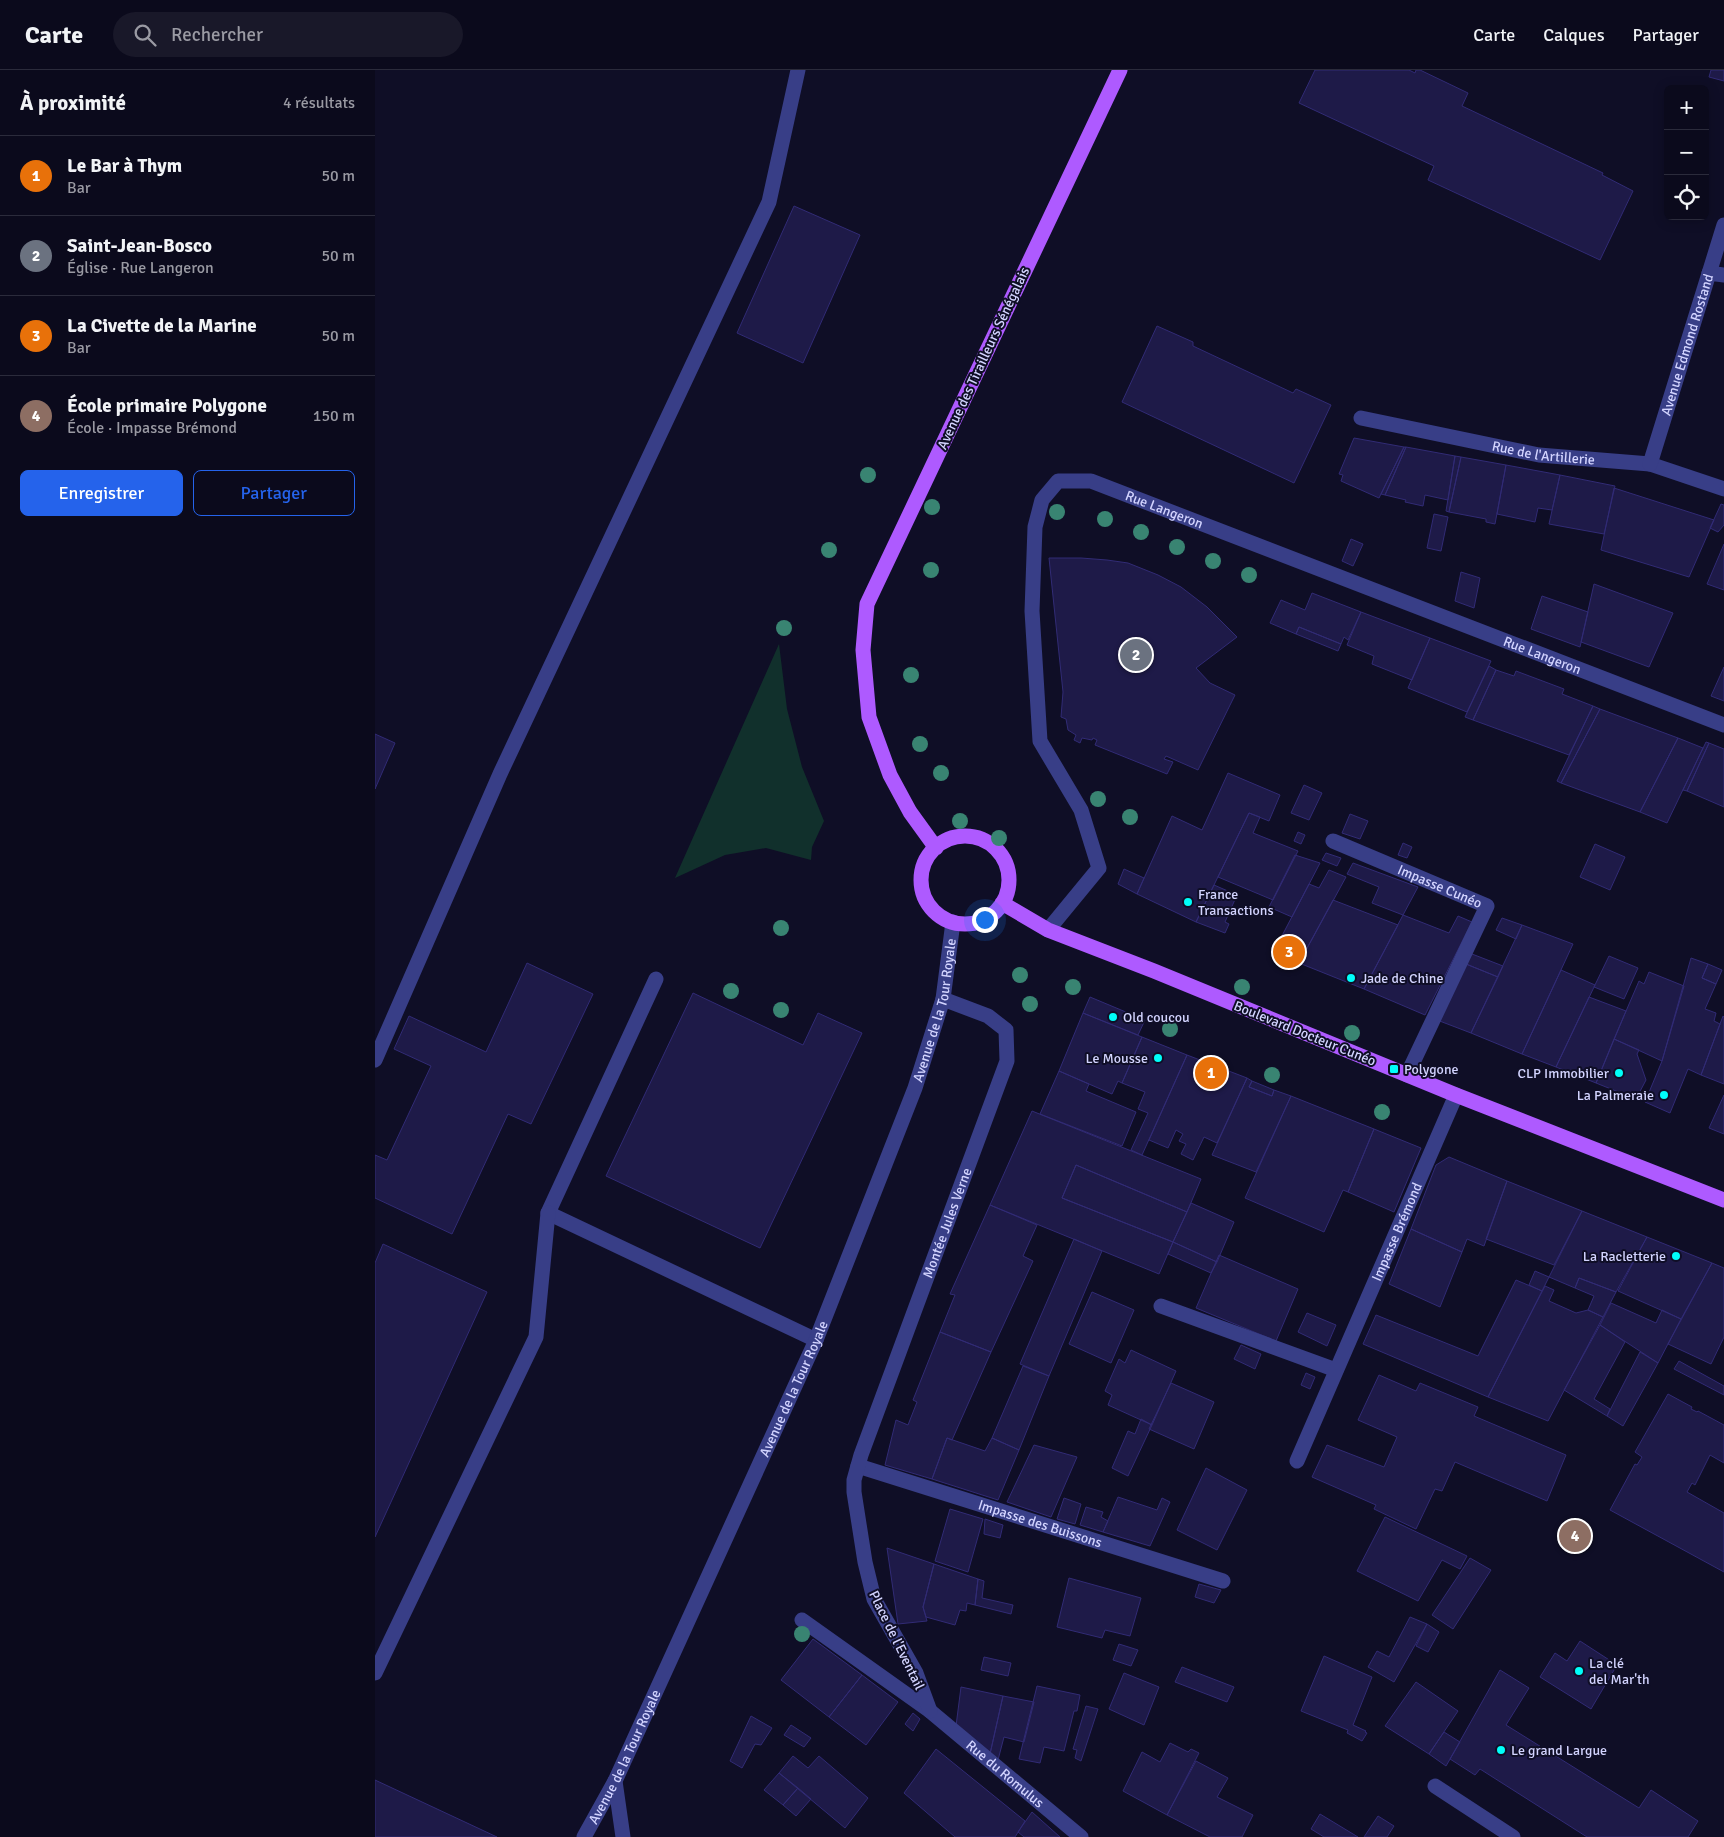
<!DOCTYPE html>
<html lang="fr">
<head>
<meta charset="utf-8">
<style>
  :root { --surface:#0b0a1c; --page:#191829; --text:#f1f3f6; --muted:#9a9aa3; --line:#2b2b3b; --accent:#2563eb }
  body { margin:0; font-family:Signika,sans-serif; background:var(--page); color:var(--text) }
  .controls { position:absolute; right:15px; top:15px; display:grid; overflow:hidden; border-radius:8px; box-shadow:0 2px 12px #0003 }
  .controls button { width:45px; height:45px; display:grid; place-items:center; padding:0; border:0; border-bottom:1px solid var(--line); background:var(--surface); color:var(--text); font:25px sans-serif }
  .you { position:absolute; left:609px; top:849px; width:18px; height:18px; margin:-12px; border:4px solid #fff; border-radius:50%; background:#1a73e8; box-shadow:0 0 0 8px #1a73e833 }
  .badge { display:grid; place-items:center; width:32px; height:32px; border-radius:50%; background:var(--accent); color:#fff; font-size:16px; font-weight:700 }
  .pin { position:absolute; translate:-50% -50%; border:2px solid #fff; box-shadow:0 1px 5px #0006 }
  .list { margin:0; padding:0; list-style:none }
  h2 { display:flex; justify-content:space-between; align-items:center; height:65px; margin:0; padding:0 20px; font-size:21px }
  h2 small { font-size:16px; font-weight:400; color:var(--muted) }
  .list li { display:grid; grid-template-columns:32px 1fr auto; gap:15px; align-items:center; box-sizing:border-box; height:80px; padding:0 20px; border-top:1px solid var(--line) }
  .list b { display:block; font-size:19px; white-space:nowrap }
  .list p { margin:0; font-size:16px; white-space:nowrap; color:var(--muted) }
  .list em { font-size:16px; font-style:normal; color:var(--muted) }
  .actions { display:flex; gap:10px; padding:15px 20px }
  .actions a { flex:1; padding:11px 0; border:1px solid var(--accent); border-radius:8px; text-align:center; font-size:18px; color:var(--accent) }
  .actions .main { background:var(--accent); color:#fff }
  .icon { flex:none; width:28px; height:28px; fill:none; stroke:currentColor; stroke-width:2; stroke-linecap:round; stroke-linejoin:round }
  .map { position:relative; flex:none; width:1349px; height:1767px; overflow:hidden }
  header { display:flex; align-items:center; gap:30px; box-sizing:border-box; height:70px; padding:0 25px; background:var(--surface); border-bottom:1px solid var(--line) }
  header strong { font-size:24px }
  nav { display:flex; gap:28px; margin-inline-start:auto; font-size:18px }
  .search { width:350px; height:45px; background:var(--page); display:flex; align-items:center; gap:12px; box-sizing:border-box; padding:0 18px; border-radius:28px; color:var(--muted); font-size:19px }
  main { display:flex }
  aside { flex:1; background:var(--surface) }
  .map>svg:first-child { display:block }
  .green { fill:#11302c }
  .building { fill:#1e1a48; stroke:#312b75 }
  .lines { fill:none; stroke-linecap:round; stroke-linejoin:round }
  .minor { stroke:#383e87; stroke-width:15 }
  .major { stroke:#ae5aff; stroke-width:15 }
  .tree { fill:#398472 }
  .poi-dot { fill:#00fefa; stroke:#0f0e26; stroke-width:2 }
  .labels { text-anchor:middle; stroke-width:4; stroke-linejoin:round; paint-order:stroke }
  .street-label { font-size:14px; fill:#d3d4ff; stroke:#0f0e26 }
  .poi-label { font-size:14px; fill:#d3d4ff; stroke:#0f0e26; text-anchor:start }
</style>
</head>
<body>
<header>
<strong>Carte</strong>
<div class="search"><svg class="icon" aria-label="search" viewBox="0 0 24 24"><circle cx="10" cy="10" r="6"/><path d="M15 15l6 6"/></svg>Rechercher</div>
<nav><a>Carte</a><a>Calques</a><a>Partager</a></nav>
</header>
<main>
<aside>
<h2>À proximité<small>4 résultats</small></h2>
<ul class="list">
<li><span class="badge" style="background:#e8710a">1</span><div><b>Le Bar à Thym</b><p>Bar</p></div><em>50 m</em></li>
<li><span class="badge" style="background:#6b7280">2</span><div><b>Saint-Jean-Bosco</b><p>Église · Rue Langeron</p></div><em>50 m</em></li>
<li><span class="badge" style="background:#e8710a">3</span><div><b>La Civette de la Marine</b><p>Bar</p></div><em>50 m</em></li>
<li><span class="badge" style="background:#8d6e63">4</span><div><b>École primaire Polygone</b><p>École · Impasse Brémond</p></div><em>150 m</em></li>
</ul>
<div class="actions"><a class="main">Enregistrer</a><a>Partager</a></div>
</aside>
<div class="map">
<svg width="1349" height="1767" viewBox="0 0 1349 1767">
  <rect width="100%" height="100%" fill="#0f0e26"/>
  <!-- green -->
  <path class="green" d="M404,574L412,639L427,697L449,751L437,777L436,790L391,778L350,785L300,808Z"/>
  <!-- building -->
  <path class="building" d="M940,0H1034L1040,3L1041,0H1045L1093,23L1087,36L1228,103L1227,105L1258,121L1225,190L1053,110L1059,96L924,33Z
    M1336,0H1349V11L1334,7Z
    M419,136L485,165L428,293L362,263Z
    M782,256L818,272V276L918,323L921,319L956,335L919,413L747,332Z
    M979,368L1029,377L1004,428L966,411L968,405L964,404Z
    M1029,377H1031L1010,425L1006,424Z
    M1031,377L1080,386L1073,430L1050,425L1048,436L1030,432L1031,430L1010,425Z
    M1080,386L1086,387L1074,442L1071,441Z
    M1086,387L1131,395L1120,454L1111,452V449L1074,442Z
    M1131,395L1185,405L1177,440L1163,438L1160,452L1122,444Z
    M1185,405L1240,416L1229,464L1174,454Z
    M1239,418L1339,450L1314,507L1226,480Z
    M1346,434L1349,435V455L1343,462L1335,458Z
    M1059,444L1073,447L1066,481L1052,478Z
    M976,469L988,474L978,496L967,491Z
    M1349,474V520L1332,514Z
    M674,488H706L732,490L753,493L783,505L806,517L832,537L862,567L821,598L835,613L860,625L823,700L791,686L789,689L798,692L792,704L720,675L722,670L718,668L717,670L707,668L705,673L699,670L701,665L693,660L691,649L686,647L688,622Z
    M1086,502L1105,508L1099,538L1080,531Z
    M1219,514L1298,543L1274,597L1206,572Z
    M937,523L986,542L973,570L969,567L966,574L924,557L921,564L895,553L906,530L930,540Z
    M1167,526L1213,542L1205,577L1156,559Z
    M986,542L1055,568L1037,610L997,594L999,586L972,575Z
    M924,557L966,574L963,581L921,564Z
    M1055,568L1116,591L1092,642L1033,618Z
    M1114,596L1121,600L1098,650L1090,647Z
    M1349,597V631L1336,626Z
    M1121,600L1139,606L1141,601L1189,619L1187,624L1218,636L1194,685L1098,650Z
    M1218,636L1225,639L1186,713L1182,711Z
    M1225,639L1303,668L1265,742L1186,713Z
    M0,664L20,673L0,719Z
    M1303,668L1328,678L1292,753L1265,742Z
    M1331,672L1334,673L1312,721L1308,720Z
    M1334,673L1349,679V737L1312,721Z
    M853,703L905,725L894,751L874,743L821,852L762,824L797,746L827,760Z
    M929,715L947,723L934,750L916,743Z
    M874,743L885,747L878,763L923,781L898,830L843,807Z
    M975,744L993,751L985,769L967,763Z
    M923,762L930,765L926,774L919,771Z
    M1028,773L1037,777L1032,788L1023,785Z
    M1220,774L1250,787L1235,820L1205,807Z
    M951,783L966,788L962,796L947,790Z
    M920,785L945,793L917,847L894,837Z
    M978,793L1043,817L1028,845L997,833L1004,817L972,804Z
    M749,799L769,808L762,824L743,814Z
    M954,800L971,807L924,893L898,883L934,814L944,818Z
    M839,815L862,825L850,852L854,854L850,863L821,852Z
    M958,830L1023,855L989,919L924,893Z
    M1028,845L1074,863L1083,846L1097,852L1050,945L989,919Z
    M1127,848L1147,855L1141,869L1121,860Z
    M1147,855L1198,874L1147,984L1096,963Z
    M1097,884L1128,896L1123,907L1091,894Z
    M1234,886L1263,898L1249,929L1219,917Z
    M1316,888L1333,894L1327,908L1341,914L1330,939L1341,943L1339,951L1345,954L1326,1005L1313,999L1295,1043L1270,1032L1287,991Z
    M152,893L218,924L156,1054L133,1044L77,1164L0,1128V1085L12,1090L56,996L19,979L34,946L111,982Z
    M1091,894L1123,907L1096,963L1062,950Z
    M1333,894L1347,900L1341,914L1327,908Z
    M1186,900L1220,915L1181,997L1147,984Z
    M1274,902L1309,916L1287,991L1239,969L1264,911L1269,914Z
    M318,923L428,975L443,943L487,963L385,1178L231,1106Z
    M715,927L770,950L763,965L708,943Z
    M1214,927L1251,941L1221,1013L1181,997Z
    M708,943L767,967L747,1013L743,1011L737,1024L684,1001Z
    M1348,946L1349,947V1014L1326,1005Z
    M767,967L812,985L767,1085L756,1080L773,1043L763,1039L770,1022L747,1013Z
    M1239,969L1264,980L1262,984L1271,1010L1261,1029L1221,1013Z
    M812,985L872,1008L842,1073L829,1067L818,1090L806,1084L811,1074L804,1071L808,1064L801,1060L793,1078L774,1070Z
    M684,1001L714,1014L711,1021L761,1042L747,1076L665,1044Z
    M872,1008L877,1011L874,1017L897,1026L899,1020L916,1026L881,1102L837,1085Z
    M877,1011L899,1020L897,1026L874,1017Z
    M1349,1025V1064L1334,1058Z
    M916,1026L999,1059L973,1122L968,1120L949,1162L870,1128Z
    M657,1041L826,1109L812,1142L701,1095L687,1128L798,1172L784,1204L615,1135Z
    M999,1059L1046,1078L1019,1142L973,1122Z
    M1074,1087L1132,1111L1109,1176L1092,1169L1087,1182L1036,1159L1061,1095Z
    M701,1095L812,1142L798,1172L687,1128Z
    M1132,1111L1207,1141L1179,1195L1111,1169Z
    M816,1133L859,1152L842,1192L798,1172Z
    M615,1135L662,1155L648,1186L658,1191L616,1282L565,1262L580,1225L575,1224Z
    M1207,1141L1272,1167L1241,1222L1204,1208L1200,1218L1174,1207Z
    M1036,1159L1087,1182L1065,1237L1014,1214Z
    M1272,1167L1337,1193L1306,1249L1243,1221Z
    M699,1169L727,1181L674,1306L645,1294Z
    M798,1172L842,1192L836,1203L793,1184Z
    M8,1174L112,1222L0,1467V1193Z
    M844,1185L923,1219L901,1271L821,1238Z
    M1337,1193L1349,1198V1267L1336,1294L1293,1274Z
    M1160,1201L1174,1207L1167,1221L1154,1215Z
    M1204,1208L1241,1222L1228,1247L1213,1240L1219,1226L1200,1218Z
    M1141,1210L1167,1221L1113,1327L988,1274L1001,1245L1103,1286Z
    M1170,1216L1179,1220L1174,1231L1201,1243L1213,1240L1228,1247L1173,1351L1113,1327Z
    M717,1222L759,1240L736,1293L694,1274Z
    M1236,1233L1281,1253L1287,1240L1306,1249L1283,1293L1225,1255Z
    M932,1243L961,1255L952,1276L923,1262Z
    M1225,1255L1250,1272L1219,1329L1235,1339L1232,1346L1189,1320Z
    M565,1262L616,1282L577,1370L572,1368L557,1409L510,1395L521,1350L533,1355L542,1332L538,1330Z
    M866,1275L886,1284L880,1299L859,1289Z
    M756,1280L801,1301L777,1355L733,1335L737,1325L730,1321L744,1289L750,1293Z
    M1265,1282L1283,1293L1248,1356L1232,1346Z
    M1304,1291L1349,1316V1325L1299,1299Z
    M648,1296L674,1306L644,1380L617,1368Z
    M931,1303L940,1307L935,1319L926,1315Z
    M1004,1305L1041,1321L1045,1313L1103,1337L1099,1346L1191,1385L1172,1431L1080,1392L1067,1421L1060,1419L1041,1459L999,1439L1001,1435L937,1407L952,1375L1009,1397L1022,1367L983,1350Z
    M796,1313L839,1332L819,1379L774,1359Z
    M1293,1324L1317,1337L1316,1339L1322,1342L1323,1341L1349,1355V1393L1335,1385L1320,1415L1317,1413L1312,1422L1349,1443V1502L1235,1440L1260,1394L1262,1395L1267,1387L1260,1382Z
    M766,1349L777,1355L753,1406L737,1398L753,1361L760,1364Z
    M572,1368L610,1381L617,1368L644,1380L623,1430L557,1409Z
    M659,1375L702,1387L676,1447L632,1432Z
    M831,1398L872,1420L842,1480L802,1460Z
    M743,1427L782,1440L787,1428L795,1432L775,1476L728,1462Z
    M689,1428L706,1434L700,1454L682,1449Z
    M711,1437L728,1442L726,1447L733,1451L728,1462L705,1455Z
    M575,1439L608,1449L593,1502L560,1491Z
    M1010,1447L1092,1486L1085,1499L1067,1490L1043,1531L982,1501Z
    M610,1449L628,1455L625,1468L609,1464Z
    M512,1478L559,1494L548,1537L552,1551L523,1554Z
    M1095,1488L1116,1500L1078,1559L1057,1545Z
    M559,1494L603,1509L600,1535L592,1533L591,1541L585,1540L580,1555L551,1547L548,1537Z
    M694,1508L766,1528L755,1566L730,1560L727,1568L682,1557Z
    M603,1509L609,1511L607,1528L638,1535L636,1544L600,1535Z
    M824,1514L846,1520L839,1533L820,1527Z
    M1035,1547L1052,1554L1019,1612L993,1597L1002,1581L1014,1587Z
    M1052,1554L1064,1562L1053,1582L1041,1576Z
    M438,1569L487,1605L454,1647L406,1610Z
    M1205,1571L1242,1595L1216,1639L1165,1607L1180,1583L1192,1591Z
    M744,1574L763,1580L756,1596L738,1590Z
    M949,1586L997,1607L978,1655L991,1661L990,1662L992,1663L987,1671L972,1663L973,1660L926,1641Z
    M609,1587L636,1593L633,1606L606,1600Z
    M807,1597L859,1617L852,1632L800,1612Z
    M1125,1600L1154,1618L1131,1655L1264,1738L1276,1720L1323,1751L1313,1767H1212L1105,1699L1100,1705L1075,1689Z
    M749,1603L784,1617L769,1655L734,1639Z
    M487,1605L523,1632L491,1675L454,1647Z
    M1041,1612L1083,1641L1054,1684L1010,1656Z
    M662,1616L705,1625L702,1641H699L689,1681L669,1677L665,1693L644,1689Z
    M586,1617L628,1626L615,1684L581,1656Z
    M628,1626L659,1632L649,1672L629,1667L623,1690L615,1684Z
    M711,1636L723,1639L706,1691L700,1688L702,1680L698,1679Z
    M538,1643L545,1649L538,1661L530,1654Z
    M376,1646L397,1658L386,1675L380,1674L367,1698L355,1691Z
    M416,1655L436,1668L429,1677L409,1665Z
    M1069,1662L1085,1672L1071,1696L1054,1684Z
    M795,1673L813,1682L816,1679L824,1683L792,1745L748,1721L767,1682L785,1692Z
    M561,1679L650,1751L640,1767H580L529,1723Z
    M418,1686L433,1698L444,1686L493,1728L470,1758L404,1703Z
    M821,1691L853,1708L842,1727L878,1745L867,1767H835L792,1745Z
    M404,1703L423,1718L408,1735L389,1720Z
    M0,1710L122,1767H0Z
    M423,1718L436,1729L421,1746L408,1735Z
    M657,1742L685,1767H649L643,1762Z
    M945,1744L983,1767H949L936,1759Z
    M1003,1746L1019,1756L1012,1767H989Z"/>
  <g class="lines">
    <!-- minor -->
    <g class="minor">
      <path d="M1334,203L1349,205"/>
      <path id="s1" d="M986,348L1164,385L1275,394L1349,419"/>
      <path id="s2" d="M1275,394L1349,155"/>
      <path id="s3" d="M958,771L1112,836L1032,1005"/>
      <path id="s4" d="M673,860L724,798L706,740L665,671L657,541L660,457L667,430L683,411H716L1349,655"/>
      <path d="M281,909L173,1143L441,1270"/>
      <path d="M0,990L125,704L394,132L423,0"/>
      <path d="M786,1236L961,1300"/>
      <path id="s5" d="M922,1391L1081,1025"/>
      <path id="s6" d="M483,1396L848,1511"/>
      <path id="s7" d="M427,1550L555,1641L706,1767"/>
      <path d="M0,1603L161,1267L173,1143"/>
      <path id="s8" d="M555,1641L541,1603L499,1529L490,1492L479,1422V1410L486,1385L632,991L631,960L613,946L568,929"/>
      <path d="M240,1711L248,1767"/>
      <path d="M1060,1716L1138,1767"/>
      <path id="s9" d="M209,1767L240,1711L441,1270L540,1018L568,929L578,852"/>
    </g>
    <!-- major -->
    <path class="major" d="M546 810a44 44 0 1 1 88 0a44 44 0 1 1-88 0Z
      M561,778L535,742L515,705L494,647L488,580L492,534L745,0
      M627,833L673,860L779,901L1081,1025L1349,1130"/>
  </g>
  <!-- trees -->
  <g class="tree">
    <circle cx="493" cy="405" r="8"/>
    <circle cx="557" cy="437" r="8"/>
    <circle cx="682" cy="442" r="8"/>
    <circle cx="730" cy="449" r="8"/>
    <circle cx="766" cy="462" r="8"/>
    <circle cx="802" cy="477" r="8"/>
    <circle cx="454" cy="480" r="8"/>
    <circle cx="838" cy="491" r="8"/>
    <circle cx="556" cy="500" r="8"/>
    <circle cx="874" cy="505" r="8"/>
    <circle cx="409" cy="558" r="8"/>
    <circle cx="536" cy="605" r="8"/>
    <circle cx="545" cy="674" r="8"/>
    <circle cx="566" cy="703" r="8"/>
    <circle cx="723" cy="729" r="8"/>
    <circle cx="755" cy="747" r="8"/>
    <circle cx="585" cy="751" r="8"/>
    <circle cx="624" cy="768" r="8"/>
    <circle cx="406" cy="858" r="8"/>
    <circle cx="645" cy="905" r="8"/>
    <circle cx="698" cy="917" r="8"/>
    <circle cx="867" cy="917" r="8"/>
    <circle cx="356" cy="921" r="8"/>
    <circle cx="655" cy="934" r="8"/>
    <circle cx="406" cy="940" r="8"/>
    <circle cx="795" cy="959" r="8"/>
    <circle cx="977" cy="963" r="8"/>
    <circle cx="897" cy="1005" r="8"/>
    <circle cx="1007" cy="1042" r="8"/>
    <circle cx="427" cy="1564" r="8"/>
  </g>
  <!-- markers -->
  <g class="poi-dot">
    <circle cx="813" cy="832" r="5"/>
    <circle cx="976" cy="908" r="5"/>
    <circle cx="738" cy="947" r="5"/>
    <circle cx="783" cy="988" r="5"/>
    <rect x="1014" y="994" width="10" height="10" rx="2.5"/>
    <circle cx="1244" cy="1003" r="5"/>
    <circle cx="1289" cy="1025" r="5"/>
    <circle cx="1301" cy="1186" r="5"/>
    <circle cx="1204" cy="1601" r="5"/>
    <circle cx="1126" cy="1680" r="5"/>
  </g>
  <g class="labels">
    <!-- street labels -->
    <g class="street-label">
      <text dy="5" stroke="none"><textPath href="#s2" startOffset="125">Avenue Edmond Rostand</textPath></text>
      <text transform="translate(608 288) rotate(-65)" y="5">Avenue des Tirailleurs Sénégalais</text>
      <text dy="5" stroke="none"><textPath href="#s1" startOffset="186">Rue de l'Artillerie</textPath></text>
      <text dy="5" stroke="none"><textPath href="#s4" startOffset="600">Rue Langeron</textPath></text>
      <text dy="5" stroke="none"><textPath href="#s4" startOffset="1005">Rue Langeron</textPath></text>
      <text dy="5" stroke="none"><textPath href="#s3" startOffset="116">Impasse Cunéo</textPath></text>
      <text dy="5" stroke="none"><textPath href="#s9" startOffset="900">Avenue de la Tour Royale</textPath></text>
      <text transform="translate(930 963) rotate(22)" y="5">Boulevard Docteur Cunéo</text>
      <text dy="5" stroke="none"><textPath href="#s8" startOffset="520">Montée Jules Verne</textPath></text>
      <text dy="5" stroke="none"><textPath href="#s5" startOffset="250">Impasse Brémond</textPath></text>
      <text dy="5" stroke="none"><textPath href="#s9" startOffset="495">Avenue de la Tour Royale</textPath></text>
      <text dy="5" stroke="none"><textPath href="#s6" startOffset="191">Impasse des Buissons</textPath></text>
      <text transform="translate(522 1570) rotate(64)" y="5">Place de l'Eventail</text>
      <text dy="5" stroke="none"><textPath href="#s9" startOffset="90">Avenue de la Tour Royale</textPath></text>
      <text dy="5" stroke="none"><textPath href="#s7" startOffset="255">Rue du Romulus</textPath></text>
    </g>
    <!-- poi labels -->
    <g class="poi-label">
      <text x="823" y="829">France<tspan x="823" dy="16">Transactions</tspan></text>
      <text x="986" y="913">Jade de Chine</text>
      <text x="748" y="952">Old coucou</text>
      <text x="773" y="993" text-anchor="end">Le Mousse</text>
      <text x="1029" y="1004">Polygone</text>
      <text x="1234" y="1008" text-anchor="end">CLP Immobilier</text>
      <text x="1279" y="1030" text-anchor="end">La Palmeraie</text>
      <text x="1291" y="1191" text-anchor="end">La Racletterie</text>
      <text x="1214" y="1598">La clé<tspan x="1214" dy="16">del Mar'th</tspan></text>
      <text x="1136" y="1685">Le grand Largue</text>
    </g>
  </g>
</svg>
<div class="controls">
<button>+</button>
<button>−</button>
<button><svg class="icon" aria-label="locate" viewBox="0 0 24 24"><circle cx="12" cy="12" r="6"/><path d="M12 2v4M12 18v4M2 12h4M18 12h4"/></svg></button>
</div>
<div class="you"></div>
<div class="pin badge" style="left:836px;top:1003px;background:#e8710a">1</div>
<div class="pin badge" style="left:761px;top:585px;background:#6b7280">2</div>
<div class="pin badge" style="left:914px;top:882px;background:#e8710a">3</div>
<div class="pin badge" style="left:1200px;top:1466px;background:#8d6e63">4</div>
</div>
</main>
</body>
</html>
